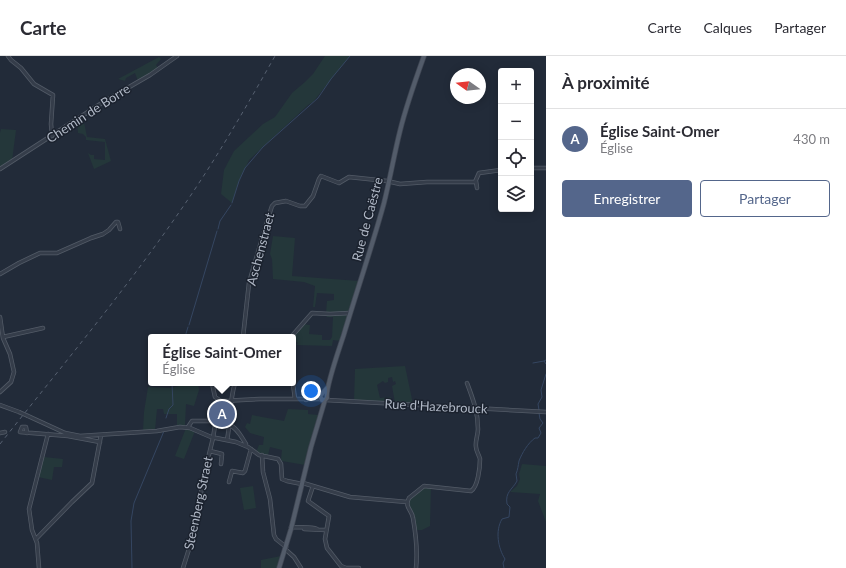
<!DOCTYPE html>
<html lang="fr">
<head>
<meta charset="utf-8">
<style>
  :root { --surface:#fff; --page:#f2f2f3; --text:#2b2b33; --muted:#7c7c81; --line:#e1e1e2; --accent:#54668b }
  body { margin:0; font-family:Lato,sans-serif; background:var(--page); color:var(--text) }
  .controls { position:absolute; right:12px; top:12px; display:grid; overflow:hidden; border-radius:4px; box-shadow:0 2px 10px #0003 }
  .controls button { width:36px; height:36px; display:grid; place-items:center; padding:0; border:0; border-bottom:1px solid var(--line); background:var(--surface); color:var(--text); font:20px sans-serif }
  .compass { position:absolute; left:450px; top:12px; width:36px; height:36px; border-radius:50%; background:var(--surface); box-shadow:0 2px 10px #0003; rotate:285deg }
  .you { position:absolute; left:311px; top:335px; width:14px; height:14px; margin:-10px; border:3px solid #fff; border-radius:50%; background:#1a73e8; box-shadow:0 0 0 6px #1a73e833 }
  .badge { display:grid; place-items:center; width:26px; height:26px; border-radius:50%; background:var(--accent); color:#fff; font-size:13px; font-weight:700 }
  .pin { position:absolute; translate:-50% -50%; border:2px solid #fff; box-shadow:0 1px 4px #0006 }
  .popup { position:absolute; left:148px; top:278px; width:148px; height:52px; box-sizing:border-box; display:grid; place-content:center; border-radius:4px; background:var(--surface); filter:drop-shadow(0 1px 3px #0005); font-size:13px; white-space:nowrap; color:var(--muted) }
  .popup b { font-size:15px; color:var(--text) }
  .popup::after { content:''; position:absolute; left:50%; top:100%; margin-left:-8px; border:8px solid transparent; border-top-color:var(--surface) }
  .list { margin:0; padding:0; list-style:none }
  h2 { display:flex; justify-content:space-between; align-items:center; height:52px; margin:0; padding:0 16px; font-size:17px }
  h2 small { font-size:13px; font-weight:400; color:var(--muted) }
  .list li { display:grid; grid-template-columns:26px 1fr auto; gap:12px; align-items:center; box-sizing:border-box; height:60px; padding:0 16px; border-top:1px solid var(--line) }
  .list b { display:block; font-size:15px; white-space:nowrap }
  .list p { margin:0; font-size:13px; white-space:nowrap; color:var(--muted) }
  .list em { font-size:13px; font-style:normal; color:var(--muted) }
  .actions { display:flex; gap:8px; padding:12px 16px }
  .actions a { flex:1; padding:9px 0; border:1px solid var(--accent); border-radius:4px; text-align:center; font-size:14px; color:var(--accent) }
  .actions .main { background:var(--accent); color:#fff }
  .icon { flex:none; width:22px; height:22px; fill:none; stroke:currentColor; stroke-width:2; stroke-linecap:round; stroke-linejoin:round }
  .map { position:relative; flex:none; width:546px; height:512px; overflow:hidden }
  header { display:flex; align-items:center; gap:24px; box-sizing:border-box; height:56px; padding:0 20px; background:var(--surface); border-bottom:1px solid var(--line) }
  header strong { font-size:19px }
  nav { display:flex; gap:22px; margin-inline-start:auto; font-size:14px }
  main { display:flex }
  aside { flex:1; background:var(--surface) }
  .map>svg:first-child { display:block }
  .green { fill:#24373a }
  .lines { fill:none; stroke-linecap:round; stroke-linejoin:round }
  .stream { stroke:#354661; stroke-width:1 }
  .minor-casing { stroke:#535b67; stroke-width:4.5 }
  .major-casing { stroke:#3f4653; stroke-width:5.5 }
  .minor { stroke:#353d4a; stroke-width:3 }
  .major { stroke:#535c6a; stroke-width:4 }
  .rail { stroke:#576171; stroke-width:1; stroke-dasharray:4 4; stroke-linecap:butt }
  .minor-bridge-casing { stroke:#535b67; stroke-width:4.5; stroke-linecap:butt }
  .minor-bridge { stroke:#353d4a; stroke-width:3 }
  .labels { text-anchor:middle; stroke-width:3; stroke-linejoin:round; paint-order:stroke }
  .street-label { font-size:13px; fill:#b0b8c6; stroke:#1b222e }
</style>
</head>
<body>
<header>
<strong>Carte</strong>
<nav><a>Carte</a><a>Calques</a><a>Partager</a></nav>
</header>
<main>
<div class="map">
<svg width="546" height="512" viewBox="0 0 546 512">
  <rect width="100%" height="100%" fill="#222b39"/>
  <!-- green -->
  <path class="green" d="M325,0H350L313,46L308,49L249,104L239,125L232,147L221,138L224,114L234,95L263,68L275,61L292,37L305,26L313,18Z
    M159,1L161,3L156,9L158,12L138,25L135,17L126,22L125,25L118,23Z
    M83,61L87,81L105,83L111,105L94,113L88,97L91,99H94V103L105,104V86L86,84V81L83,78L78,77L77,66Z
    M1,73L16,74L12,105L0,113V77Z
    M273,180L295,182L292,220L359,225L348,256L326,257L327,245L334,244V238L317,237L315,251H313L315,230L304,226L273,223L272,203L270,198Z
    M348,258L341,285L333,284L332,290L296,289L298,287L293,284V281H291L303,268L310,269L309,278L322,279V284H330L332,281L333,261H327L326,259Z
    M405,310L413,348L395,347L392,330L396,328L395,325L393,326L392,321L388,322V326L385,327L383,325L377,329L380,342L391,341V347L354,345L355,313Z
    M191,327H198L199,334L194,350L186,348L185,369L177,370V358H164L163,353H157L155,374L143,375L144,356L148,331L171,332Z
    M288,353L308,354V358L318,359L305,409L282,405L281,403L282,394L270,391L268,399L258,397L257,394L259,389H263L264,381L250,377L245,371L247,367L250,368L252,359L284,365Z
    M186,372L195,375L184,403L175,400Z
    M44,401L63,403L62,411H54L52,424L38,421Z
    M522,408L546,410V466L538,445L540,438L510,436L517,430L520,423L519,418Z
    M253,430L256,452L244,454L240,432Z
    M422,431H431L430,470L422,474H415L409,453L408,444Z
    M281,500L278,512H261V504Z"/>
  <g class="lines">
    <!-- stream -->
    <path class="stream" d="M232,147L239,125L245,112L263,91L318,42L331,23L350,0
      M218,173L220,165L231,149
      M189,269L217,175
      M185,281L188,271
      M546,304L544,305L546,308
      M533,307L544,305
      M539,354L538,348L542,341L541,334L546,318
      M166,362L169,353L173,349L172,327
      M132,512L131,465L134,447L164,375
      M504,512L503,507L505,503C498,492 495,475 502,463L509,461L510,451L507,448C505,436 512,434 517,425L516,418C518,413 518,410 519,405C522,397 528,387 535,382H538L541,377L539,372L543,367L540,363L539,357"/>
    <!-- minor casing -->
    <g class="minor-casing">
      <path id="minor" d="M8,0L11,4L21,12L34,28L53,39L51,68L52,80
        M531,112H546
        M0,113L105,45L150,19L177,0
        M476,125L477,132
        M0,218L19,207L40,197H57L91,182L103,178L109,174L116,166H118L120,173
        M0,261L3,282L10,298L14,316L11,326L0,336
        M3,281L43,272
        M243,281L249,227L268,162L272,150L275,147L286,145L300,150H305L313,140L319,123L321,120L339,127L349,121L387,125L400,128L427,126H475L479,117L501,114
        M291,281L312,257L330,258L350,257
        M212,327L215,341L221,345
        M293,328L295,343
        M307,335L319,334
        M306,344L307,330
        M326,344L546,356
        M0,349L19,356
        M28,360L65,377L80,380L157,375L180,371L190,372L211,381L236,386L248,391L259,399L278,403L281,408L282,423L287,425L302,428
        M230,365L214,362L217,351L222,345L260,343H321
        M229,369C237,371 242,382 246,388V390
        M188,371L192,365H211
        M0,377L5,376
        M27,377L26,371H22L20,376L68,380L100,386
        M213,382L216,363
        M227,384C231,365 229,346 235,327
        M210,395L222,398L221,408
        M262,399L263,416L270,443L274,479L276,483L286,491
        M229,426L232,415L243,417L245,415L251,393
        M303,427L350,441L407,446
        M313,430L308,445L329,460L325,483L327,492L341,510L346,512H359
        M291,471C300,472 310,470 317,473
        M304,473L326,474
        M36,483L72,446L92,427L101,379
        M285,493L294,501L301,512
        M39,512L37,487L32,474L29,453L48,378
        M183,512L194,477L204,419L213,382
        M416,512C418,494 416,479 413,462C412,454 404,451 409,442L424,430L471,435C478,431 480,411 480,403C479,399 476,395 476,391C475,385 478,379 478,373C478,356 473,343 467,327"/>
    </g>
    <!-- major casing -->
    <g class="major-casing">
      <path id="major" d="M328,331L320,340L322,344H325L327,342C325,332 340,291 344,278C357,234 372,191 384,147C390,123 394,99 400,75C406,50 415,25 424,0
        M279,512L291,473L311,391L325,344"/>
    </g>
    <!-- minor -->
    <use href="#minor" class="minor"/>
    <!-- major -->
    <use href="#major" class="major"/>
    <!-- rail -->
    <path class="rail" d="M0,388C61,311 124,236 180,155C215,105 245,53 275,0"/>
    <!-- minor-bridge casing -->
    <g class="minor-bridge-casing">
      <path id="minor-bridge" d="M19,356L28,360"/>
    </g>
    <!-- minor-bridge -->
    <use href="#minor-bridge" class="minor-bridge"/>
  </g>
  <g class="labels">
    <!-- street labels -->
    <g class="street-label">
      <text transform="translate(88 57) rotate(-33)" y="5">Chemin de Borre</text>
      <text transform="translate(367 163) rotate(-75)" y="5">Rue de Caëstre</text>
      <text transform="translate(260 193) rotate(-75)" y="5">Aschenstraet</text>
      <text transform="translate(436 350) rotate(3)" y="5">Rue d'Hazebrouck</text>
      <text transform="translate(198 447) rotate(-78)" y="5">Steenberg Straet</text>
    </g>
  </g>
</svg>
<div class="controls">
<button>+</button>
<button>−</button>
<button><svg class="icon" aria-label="locate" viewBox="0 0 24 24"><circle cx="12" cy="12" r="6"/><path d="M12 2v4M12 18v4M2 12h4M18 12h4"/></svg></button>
<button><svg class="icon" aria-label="layers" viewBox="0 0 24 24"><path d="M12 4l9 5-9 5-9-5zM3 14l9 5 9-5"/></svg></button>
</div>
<svg class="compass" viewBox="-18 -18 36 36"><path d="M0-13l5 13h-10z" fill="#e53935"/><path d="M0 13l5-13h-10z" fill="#7c7c81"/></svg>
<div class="you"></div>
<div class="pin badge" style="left:222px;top:358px">A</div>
<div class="popup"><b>Église Saint-Omer</b>Église</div>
</div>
<aside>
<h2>À proximité<small></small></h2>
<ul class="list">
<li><span class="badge">A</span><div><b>Église Saint-Omer</b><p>Église</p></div><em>430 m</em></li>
</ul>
<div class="actions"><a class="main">Enregistrer</a><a>Partager</a></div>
</aside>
</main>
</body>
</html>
